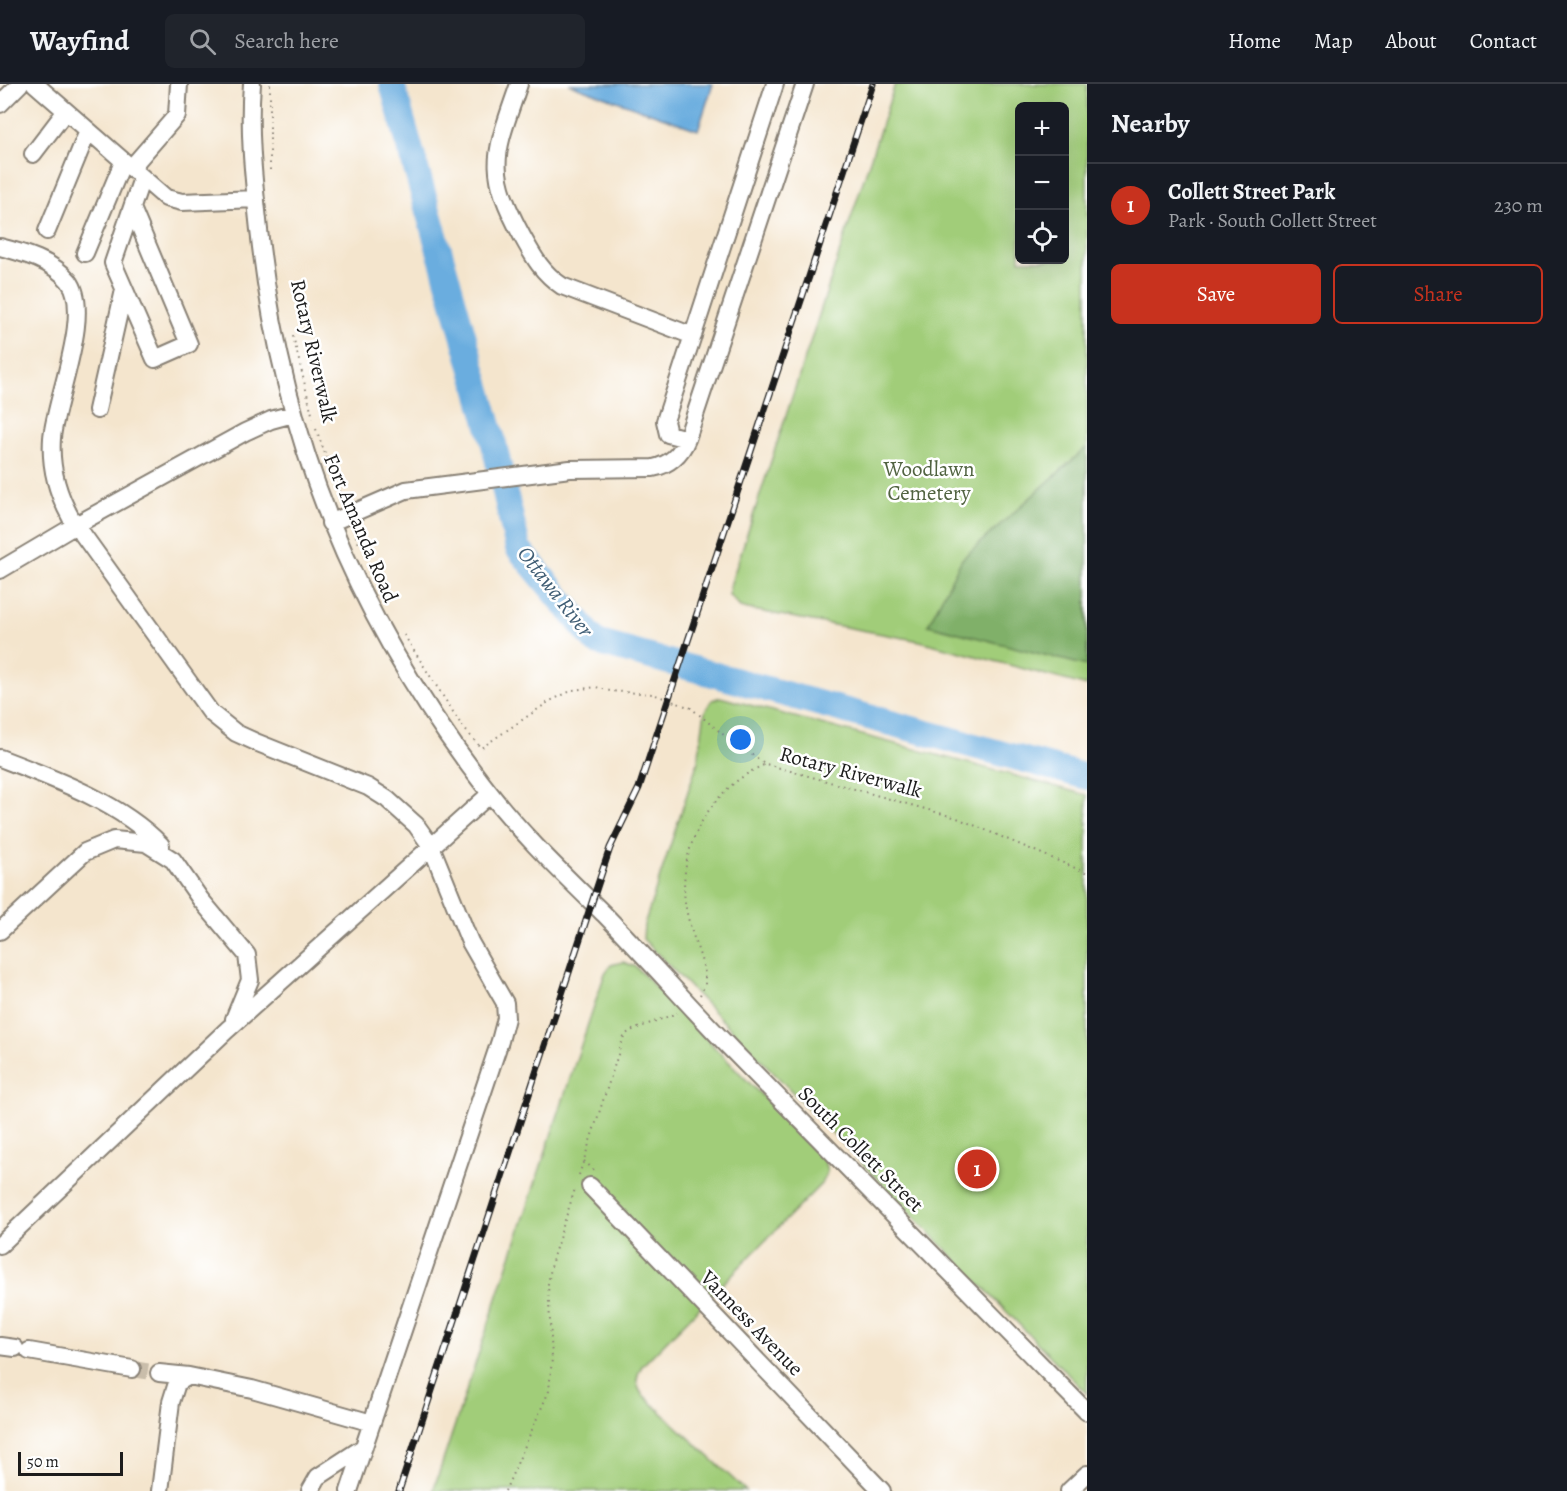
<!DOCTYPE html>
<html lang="en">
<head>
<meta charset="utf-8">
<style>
  :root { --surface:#171b24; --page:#20242c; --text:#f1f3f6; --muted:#9ea1a6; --line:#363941; --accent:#c8321e }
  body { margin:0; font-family:Alegreya,serif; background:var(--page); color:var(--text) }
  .controls { position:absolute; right:18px; top:18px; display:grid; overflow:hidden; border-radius:9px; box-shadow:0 6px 24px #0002 }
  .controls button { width:54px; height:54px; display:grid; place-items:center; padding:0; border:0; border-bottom:2px solid var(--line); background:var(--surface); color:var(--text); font:30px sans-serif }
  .scale { position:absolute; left:18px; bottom:15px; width:105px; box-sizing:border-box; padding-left:6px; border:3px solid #1c1c1c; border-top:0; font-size:16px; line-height:21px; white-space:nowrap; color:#1c1c1c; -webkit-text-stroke:4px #fff; paint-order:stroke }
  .you { position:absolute; left:741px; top:656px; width:21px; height:21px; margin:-15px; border:4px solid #fff; border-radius:50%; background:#1a73e8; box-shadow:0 0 0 9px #1a73e833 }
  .badge { display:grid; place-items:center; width:39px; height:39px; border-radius:50%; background:var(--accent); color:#fff; font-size:20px; font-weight:700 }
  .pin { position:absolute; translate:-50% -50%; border:3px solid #fff; box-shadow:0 2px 6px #0006 }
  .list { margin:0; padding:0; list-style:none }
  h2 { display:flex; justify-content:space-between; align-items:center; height:78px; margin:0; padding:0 24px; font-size:26px }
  h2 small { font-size:20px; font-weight:400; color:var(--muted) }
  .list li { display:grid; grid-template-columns:39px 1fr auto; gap:18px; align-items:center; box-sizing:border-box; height:84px; padding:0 24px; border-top:2px solid var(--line) }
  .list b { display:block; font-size:22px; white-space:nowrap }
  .list p { margin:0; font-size:20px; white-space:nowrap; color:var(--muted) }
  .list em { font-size:20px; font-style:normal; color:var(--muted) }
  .actions { display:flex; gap:12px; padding:18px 24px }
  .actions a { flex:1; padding:14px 0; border:2px solid var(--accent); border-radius:9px; text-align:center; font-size:21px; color:var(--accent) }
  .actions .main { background:var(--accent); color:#fff }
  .icon { flex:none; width:33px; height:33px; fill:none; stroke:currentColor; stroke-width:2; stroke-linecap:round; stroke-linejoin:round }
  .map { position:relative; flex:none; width:1087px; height:1407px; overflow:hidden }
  header { display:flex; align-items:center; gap:36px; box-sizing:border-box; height:84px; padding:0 30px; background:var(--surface); border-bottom:2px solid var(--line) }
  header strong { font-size:28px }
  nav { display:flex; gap:33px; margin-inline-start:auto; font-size:21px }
  .search { width:420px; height:54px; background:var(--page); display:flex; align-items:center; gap:15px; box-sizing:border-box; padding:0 21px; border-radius:9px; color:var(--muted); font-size:22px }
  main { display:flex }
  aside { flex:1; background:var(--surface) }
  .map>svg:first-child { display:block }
  .green { fill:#a1cd79; stroke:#5e744a; stroke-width:1.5; fill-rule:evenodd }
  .forest { fill:#80b069; stroke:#4e6642; stroke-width:1.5 }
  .water { fill:#6aaddf; stroke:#43647e; stroke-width:1.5 }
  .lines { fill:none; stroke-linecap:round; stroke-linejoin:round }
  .river { stroke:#6aaddf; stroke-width:26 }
  .minor-tunnel { stroke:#c9bdaa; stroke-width:16; stroke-dasharray:16 8; stroke-linecap:butt }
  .minor-casing { stroke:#888074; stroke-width:20 }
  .path { stroke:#888074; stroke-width:2; stroke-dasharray:1.5 4.5; stroke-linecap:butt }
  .minor { stroke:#fff; stroke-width:16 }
  .rail-casing { stroke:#1c1c1c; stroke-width:7 }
  .rail { stroke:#fff; stroke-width:4.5; stroke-dasharray:14; stroke-linecap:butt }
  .labels { text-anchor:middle; stroke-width:5; stroke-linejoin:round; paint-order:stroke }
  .street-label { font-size:21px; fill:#1c1c1c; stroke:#fff }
  .park-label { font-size:21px; fill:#516341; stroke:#fff }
  .water-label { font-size:22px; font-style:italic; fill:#3f5d74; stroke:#fff }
</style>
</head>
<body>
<header>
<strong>Wayfind</strong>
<div class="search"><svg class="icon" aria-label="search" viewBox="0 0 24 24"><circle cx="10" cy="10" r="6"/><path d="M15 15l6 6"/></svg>Search here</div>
<nav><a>Home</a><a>Map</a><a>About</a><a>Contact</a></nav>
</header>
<main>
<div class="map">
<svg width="1087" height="1407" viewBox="0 0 1087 1407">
  <rect width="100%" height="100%" fill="#fff"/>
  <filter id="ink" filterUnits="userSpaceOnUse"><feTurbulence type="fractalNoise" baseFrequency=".0167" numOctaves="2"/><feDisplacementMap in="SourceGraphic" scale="12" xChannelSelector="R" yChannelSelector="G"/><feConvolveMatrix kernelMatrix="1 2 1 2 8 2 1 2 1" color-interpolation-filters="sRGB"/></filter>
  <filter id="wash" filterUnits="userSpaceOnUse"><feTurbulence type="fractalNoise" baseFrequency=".008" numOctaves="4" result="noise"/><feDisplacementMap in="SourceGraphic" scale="24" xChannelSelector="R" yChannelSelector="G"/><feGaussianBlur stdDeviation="1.35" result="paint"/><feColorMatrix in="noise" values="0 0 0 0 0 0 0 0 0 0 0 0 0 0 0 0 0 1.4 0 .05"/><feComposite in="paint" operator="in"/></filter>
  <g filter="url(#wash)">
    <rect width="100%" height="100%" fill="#f4e5cd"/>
    <!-- green -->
    <path class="green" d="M895,0H1087V602L920,557L748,525L740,523L729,511L730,502ZM1020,22H1064V176H1020Z
      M720,613L1087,711V1310L643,855L644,841L698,677L705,627L712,616Z
      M623,878L636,883L824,1075L827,1087L823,1098L642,1282C636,1292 635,1300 642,1310L746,1407H433L605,889L611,881Z"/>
    <!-- forest -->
    <path class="forest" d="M1087,363V582L928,541L962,475Z"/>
    <!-- water -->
    <path class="water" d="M569,0H713L698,46Z"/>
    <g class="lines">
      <!-- river -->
      <path class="river" d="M392,0L493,356L518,464L596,558L1087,693"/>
    </g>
  </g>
  <g filter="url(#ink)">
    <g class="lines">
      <!-- minor-tunnel -->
      <path class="minor-tunnel" d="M132,1285L159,1289"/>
      <!-- minor casing -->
      <g class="minor-casing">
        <path id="minor" d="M35,0L166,114L182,118L256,115
          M252,0C248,49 254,98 259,146C282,355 354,532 482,699C518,747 561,788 604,830C648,875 689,922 733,967C851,1088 969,1208 1087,1328
          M519,0C495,71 485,83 522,152C533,172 542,189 562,202L693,252
          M0,20L20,0
          M33,70L65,28
          M131,84L177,31L179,0
          M132,124L189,260L155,275L113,179L142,94
          M47,147L88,47
          M0,163C24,169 53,177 69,197C93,228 55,316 52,354C50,382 57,409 71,434L211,629L236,649L258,659L368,703L387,715L416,741L431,762L470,858L505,919L506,934L500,957L349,1407
          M85,169L123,78
          M97,326L124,206
          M687,355L805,0
          M330,439L406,406L570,385L653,384C669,381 681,370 687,355L668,350L665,337L775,0
          M0,486L76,441L245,348L271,336L293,330
          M0,674C55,695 119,718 161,761
          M0,847L85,768L114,756L146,759L173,776L201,816L247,871L250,896L234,935
          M590,1102L882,1407
          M0,1161L227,946L490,710
          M0,1262L15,1264
          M29,1267L132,1285
          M159,1289L189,1292
          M160,1407L171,1318L177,1299L189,1292L252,1305L372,1339
          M310,1407L318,1393L364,1363
          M1069,1407L1087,1390"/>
      </g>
      <!-- path -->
      <path class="path" d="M270,86V0
        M293,252L313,334
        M316,345L343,418
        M354,446L359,460
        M369,482L379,504
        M404,551L462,642L481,664L550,617L573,606L596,603L610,607L653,610L691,624L731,657L766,680L957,734L1087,789
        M700,911L705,901V889C699,865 688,842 685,818C678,760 713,702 766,680
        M584,1077L595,1087
        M579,1091L624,952L630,947L677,929
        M505,1407L549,1307L552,1274L548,1200L553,1173L575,1105"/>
      <!-- minor -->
      <use href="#minor" class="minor"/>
      <!-- rail casing -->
      <g class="rail-casing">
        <path id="rail" d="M399,1407L595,809L610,764L639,704L873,0"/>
      </g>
      <!-- rail -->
      <use href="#rail" class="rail"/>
    </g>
  </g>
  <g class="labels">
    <!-- street labels -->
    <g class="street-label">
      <text transform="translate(314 267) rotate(77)" y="7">Rotary Riverwalk</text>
      <text transform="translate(361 444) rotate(67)" y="7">Fort Amanda Road</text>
      <text transform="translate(851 688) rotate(15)" y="7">Rotary Riverwalk</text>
      <text transform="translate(861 1065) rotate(45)" y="7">South Collett Street</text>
      <text transform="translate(752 1239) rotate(46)" y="7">Vanness Avenue</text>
    </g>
    <!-- park labels -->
    <g class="park-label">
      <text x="929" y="392">Woodlawn<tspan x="929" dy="24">Cemetery</tspan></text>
    </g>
    <!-- water labels -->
    <g class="water-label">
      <text transform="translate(556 507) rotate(52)" y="8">Ottawa River</text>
    </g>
  </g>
</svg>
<div class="controls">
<button>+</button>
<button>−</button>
<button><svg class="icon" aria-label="locate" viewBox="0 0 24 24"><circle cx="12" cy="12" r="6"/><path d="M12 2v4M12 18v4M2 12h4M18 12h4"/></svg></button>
</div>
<div class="scale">50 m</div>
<div class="you"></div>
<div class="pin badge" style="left:977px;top:1085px">1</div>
</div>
<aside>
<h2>Nearby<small></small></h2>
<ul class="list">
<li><span class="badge">1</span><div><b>Collett Street Park</b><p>Park · South Collett Street</p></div><em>230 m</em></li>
</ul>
<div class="actions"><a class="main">Save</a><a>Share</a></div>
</aside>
</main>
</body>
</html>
